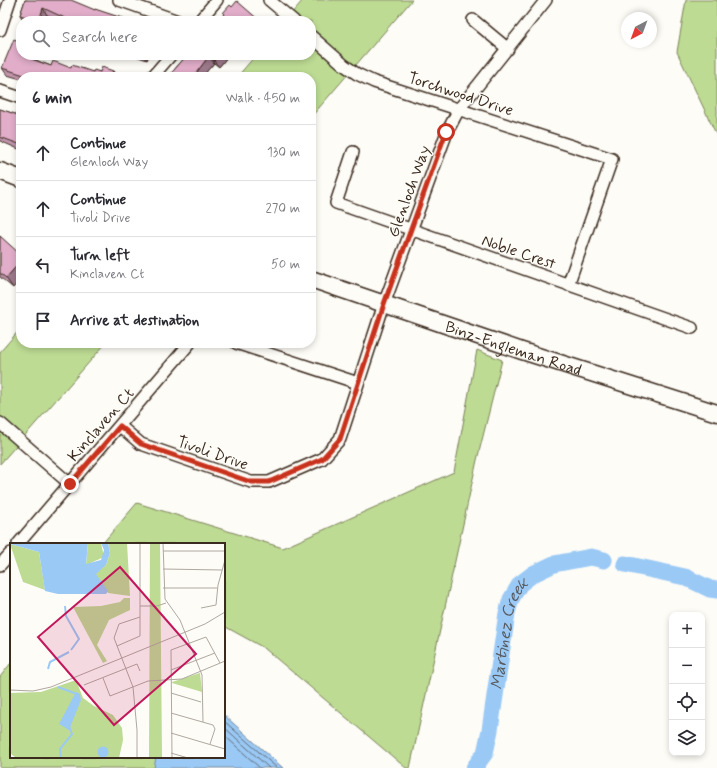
<!DOCTYPE html>
<html lang="en">
<head>
<meta charset="utf-8">
<style>
  :root { --surface:#fff; --page:#f2f2f3; --text:#2b2b33; --muted:#7c7c81; --line:#e1e1e2 }
  body { margin:0; font-family:Mynerve,sans-serif; background:var(--page); color:var(--text) }
  .controls { position:absolute; right:12px; bottom:12px; display:grid; overflow:hidden; border-radius:8px; box-shadow:0 2px 6px #0003 }
  .controls button { width:36px; height:36px; display:grid; place-items:center; padding:0; border:0; border-bottom:1px solid var(--line); background:var(--surface); color:var(--text); font:20px sans-serif }
  .compass { position:absolute; left:621px; top:12px; width:36px; height:36px; border-radius:50%; background:var(--surface); box-shadow:0 2px 6px #0003; rotate:221deg }
  .stop { position:absolute; width:12px; height:12px; margin:-9px; border:3px solid #c8321e; border-radius:50%; background:#fff }
  .stop.end { background:#c8321e; border-color:#fff; box-shadow:0 1px 4px #0008 }
  .list { margin:0; padding:0; list-style:none }
  h2 { display:flex; justify-content:space-between; align-items:center; height:52px; margin:0; padding:0 16px; font-size:17px }
  h2 small { font-size:13px; font-weight:400; color:var(--muted) }
  .list li { display:grid; grid-template-columns:26px 1fr auto; gap:12px; align-items:center; box-sizing:border-box; height:56px; padding:0 16px; border-top:1px solid var(--line) }
  .list b { display:block; font-size:15px; white-space:nowrap }
  .list p { margin:0; font-size:13px; white-space:nowrap; color:var(--muted) }
  .list em { font-size:13px; font-style:normal; color:var(--muted) }
  .icon { flex:none; width:22px; height:22px; fill:none; stroke:currentColor; stroke-width:2; stroke-linecap:round; stroke-linejoin:round }
  .map { position:relative; flex:none; width:717px; height:768px; overflow:hidden }
  .search { position:absolute; background:var(--surface); box-shadow:0 2px 6px #0003; left:16px; top:16px; width:300px; height:44px; display:flex; align-items:center; gap:10px; box-sizing:border-box; padding:0 14px; border-radius:16px; color:var(--muted); font-size:15px }
  .panel { position:absolute; background:var(--surface); box-shadow:0 2px 6px #0003; left:16px; top:72px; width:300px; height:276px; border-radius:16px }
  .map>svg:first-child { display:block }
  .green { fill:#bddb93; stroke:#7c8258 }
  .water { fill:#9ac9f5; stroke:#74899f }
  .lines { fill:none; stroke-linecap:round; stroke-linejoin:round }
  .shore { stroke:#616a74; stroke-width:1 }
  .river { stroke:#9ac9f5; stroke-width:17 }
  .street-casing { stroke:#3b2a1e; stroke-width:14 }
  .secondary-casing { stroke:#3b2a1e; stroke-width:19 }
  .street { stroke:#fdfcf7; stroke-width:11 }
  .secondary { stroke:#fdfcf7; stroke-width:16 }
  .wall { fill:#c295ad; stroke:#3b2a1e }
  .shaded-wall { fill:#9e798d; stroke:#3b2a1e }
  .building { fill:#e1adc9; stroke:#3b2a1e }
  .route { stroke:#c8321e; stroke-width:5 }
  .labels { text-anchor:middle; stroke-width:3; stroke-linejoin:round; paint-order:stroke }
  .street-label { font-size:16px; fill:#3b2a1e; stroke:#fdfcf7 }
  .water-label { font-size:17px; font-style:italic; fill:#585a5e; stroke:#fdfcf7 }
  .inset-river { fill:none; stroke:#9ac9f5; stroke-width:2 }
  .inset-road { fill:none; stroke:#afa8a0; stroke-width:1 }
  .view { fill:#c2185b; fill-opacity:0.15; stroke:#c2185b; stroke-width:2 }
  .inset-edge { fill:none; stroke:#3b2a1e; stroke-width:2 }
</style>
</head>
<body>
<div class="map">
<svg width="717" height="768" viewBox="0 0 717 768">
  <rect width="100%" height="100%" fill="#fdfcf7"/>
  <filter id="ink" filterUnits="userSpaceOnUse"><feTurbulence type="fractalNoise" baseFrequency=".025" numOctaves="2"/><feDisplacementMap in="SourceGraphic" scale="8" xChannelSelector="R" yChannelSelector="G"/><feConvolveMatrix kernelMatrix="1 2 1 2 8 2 1 2 1" color-interpolation-filters="sRGB"/></filter>
  <g filter="url(#ink)">
    <!-- green -->
    <path class="green" d="M303,0H412L311,117V77H237L256,55H311V21H285Z
      M686,0H717V136L677,52Z
      M21,328V343H106L0,464V352Z
      M477,350L502,360L477,460L410,768H406L264,648L224,626V544H102L137,503L283,548L454,472Z
      M11,663V757H159L156,768H0V677Z"/>
    <!-- water -->
    <path class="water" d="M224,715L283,768H154L156,757H224Z"/>
    <g class="lines">
      <!-- shore -->
      <path class="shore" d="M224,721L277,768
        M224,727L269,768
        M224,735L260,768"/>
      <!-- river -->
      <g class="river">
        <path d="M625,564L685,577L710,589L717,590"/>
        <path id="s1" d="M474,768L485,753L490,730L507,613L511,599L520,584L533,574L554,564L591,557L604,560"/>
      </g>
      <!-- street casing -->
      <g class="street-casing">
        <path id="street" d="M119,0L178,21
          M269,0L294,21
          M473,20L508,49
          M199,21L217,0
          M0,30L10,0
          M311,36L344,65L357,74L374,82L612,159L568,285
          M152,77L171,55
          M0,91L21,98
          M353,152L336,203L692,328
          M236,343L358,383
          M0,423L70,484
          M120,426L141,444L251,482H269L322,459L340,439L384,304L447,132L459,109L546,0
          M18,544L190,343
          M0,565L11,553"/>
      </g>
      <!-- secondary casing -->
      <g class="secondary-casing">
        <g id="secondary">
          <path d="M0,171L21,179"/>
          <path id="s2" d="M311,279L522,351L717,413"/>
        </g>
      </g>
      <!-- street -->
      <use href="#street" class="street"/>
      <!-- secondary -->
      <use href="#secondary" class="secondary"/>
    </g>
    <!-- wall -->
    <path class="wall" d="M25,0L95,10L131,21H62L47,15L45,21H24L20,15Z
      M21,55H31L33,58V59L51,66L93,72L113,71L117,77H21V79L7,75L2,68Z
      M133,55H149L147,60Z
      M187,55H229L219,67L214,63L202,77H168Z
      M0,109L21,116V150L0,141Z
      M0,236L13,288L0,277Z"/>
    <!-- shaded-wall -->
    <path class="shaded-wall" d="M43,8L47,15L45,21H39Z
      M27,55H31L33,58L31,64L26,57Z
      M143,55H149L147,60Z
      M219,55H229L219,67L214,61Z
      M209,56L214,63L202,77H193Z
      M113,71L117,77H111Z
      M21,261V279L13,288L6,278Z"/>
    <!-- building -->
    <path class="building" d="M25,0H71L95,10V9L131,21H66L67,19L43,8L39,21H38L20,15Z
      M237,1L260,21H218L224,14L223,13L230,5L232,7Z
      M14,39L21,42V55H27L26,57L51,66L53,61L71,68L72,65L93,72L94,70L100,72L102,67L113,71L111,77H30L2,68Z
      M187,55H219L214,61L209,56L193,77H168Z
      M0,109L21,116V140L19,144L0,137Z
      M0,236L21,255V261L6,278L0,273Z"/>
  </g>
  <g class="lines" filter="url(#ink)">
    <!-- route -->
    <path class="route" d="M70,484L120,426L141,444L251,482H269L322,459L340,439L384,304L446,132"/>
  </g>
  <g class="labels">
    <!-- street labels -->
    <g class="street-label">
      <text transform="translate(461 93) rotate(18)" y="6">Torchwood Drive</text>
      <text transform="translate(408 191) rotate(-70)" y="6">Glenloch Way</text>
      <text transform="translate(519 251) rotate(19)" y="6">Noble Crest</text>
      <text dy="6" stroke="none"><textPath href="#s2" startOffset="214">Binz-Engleman Road</textPath></text>
      <text transform="translate(100 424) rotate(-49)" y="6">Kinclaven Ct</text>
      <text transform="translate(213 452) rotate(19)" y="6">Tivoli Drive</text>
    </g>
    <!-- water labels -->
    <g class="water-label">
      <text dy="6" stroke="none"><textPath href="#s1" startOffset="141">Martinez Creek</textPath></text>
    </g>
  </g>
  <!-- overview -->
  <g transform="translate(10 543)">
    <rect width="215" height="215" fill="#fdfcf7"/>
    <path d="M78,0H91L94,14L76,22ZM98,0H117L120,53L98,50L85,31L96,22L100,10ZM140,0H150L152,215H139ZM0,1L29,9L35,47L13,39ZM114,55H120V67L99,77L87,102L97,118L93,120L63,64L91,63L110,59ZM190,130L192,149L162,140V139ZM66,137L73,155L84,163L103,172L112,185L113,197L109,215H6L0,210V150L31,149Z" fill="#bddb93"/>
    <path d="M78,0L76,21L91,17L94,7L91,0H98L100,10L96,22L86,31L98,48L96,51H48L35,48L29,9L0,1ZM66,149L70,151L71,157L59,187L49,181ZM87.5 209a5.5 5.5 0 1 1 11 0a5.5 5.5 0 1 1-11 0Z" fill="#9ac9f5"/>
    <path class="inset-river" d="M55,63L56,73L69,96L61,107M38,126L40,119L59,109M48,144L67,151M51,215L50,206L62,191L59,183"/>
    <path class="inset-road" d="M153,0L155,56L170,77L192,132L193,179M153,8H215M153,26L212,27M153,45H207M130,63H147L156,60M191,65L206,62L208,42L215,17M107,103L130,93V0M161,127L205,110M93,135L100,153L138,138L172,136L215,118M74,142L127,121L130,128M0,147L23,148L41,144L195,81L215,69M161,150L191,159M161,170L203,182L205,186L200,201M161,190L215,206M161,210L178,215M127,215V187L123,144L104,95L109,81L130,74M162,215L161,107L196,94L210,120"/>
    <path class="view" d="M110,24L186,111L104,182L28,94Z"/>
    <rect width="215" height="215" class="inset-edge"/>
  </g>
</svg>
<div class="controls">
<button>+</button>
<button>−</button>
<button><svg class="icon" aria-label="locate" viewBox="0 0 24 24"><circle cx="12" cy="12" r="6"/><path d="M12 2v4M12 18v4M2 12h4M18 12h4"/></svg></button>
<button><svg class="icon" aria-label="layers" viewBox="0 0 24 24"><path d="M12 4l9 5-9 5-9-5zM3 14l9 5 9-5"/></svg></button>
</div>
<svg class="compass" viewBox="-18 -18 36 36"><path d="M0-13l5 13h-10z" fill="#e53935"/><path d="M0 13l5-13h-10z" fill="#7c7c81"/></svg>
<div class="stop" style="left:446px;top:132px"></div>
<div class="stop end" style="left:70px;top:484px"></div>
<div class="search"><svg class="icon" aria-label="search" viewBox="0 0 24 24"><circle cx="10" cy="10" r="6"/><path d="M15 15l6 6"/></svg>Search here</div>
<section class="panel">
<h2>6 min<small>Walk · 450 m</small></h2>
<ul class="list">
<li><svg class="icon" aria-label="ahead" viewBox="0 0 24 24"><path d="M12 20V5M6 11l6-6 6 6"/></svg><div><b>Continue</b><p>Glenloch Way</p></div><em>130 m</em></li>
<li><svg class="icon" aria-label="ahead" viewBox="0 0 24 24"><path d="M12 20V5M6 11l6-6 6 6"/></svg><div><b>Continue</b><p>Tivoli Drive</p></div><em>270 m</em></li>
<li><svg class="icon" aria-label="left" viewBox="0 0 24 24"><path d="M17 20v-9H6M10 6l-5 5 5 5"/></svg><div><b>Turn left</b><p>Kinclaven Ct</p></div><em>50 m</em></li>
<li><svg class="icon" aria-label="arrive" viewBox="0 0 24 24"><path d="M6 21V4h12l-3 4 3 4H6"/></svg><div><b>Arrive at destination</b></div></li>
</ul>
</section>
</div>
</body>
</html>
